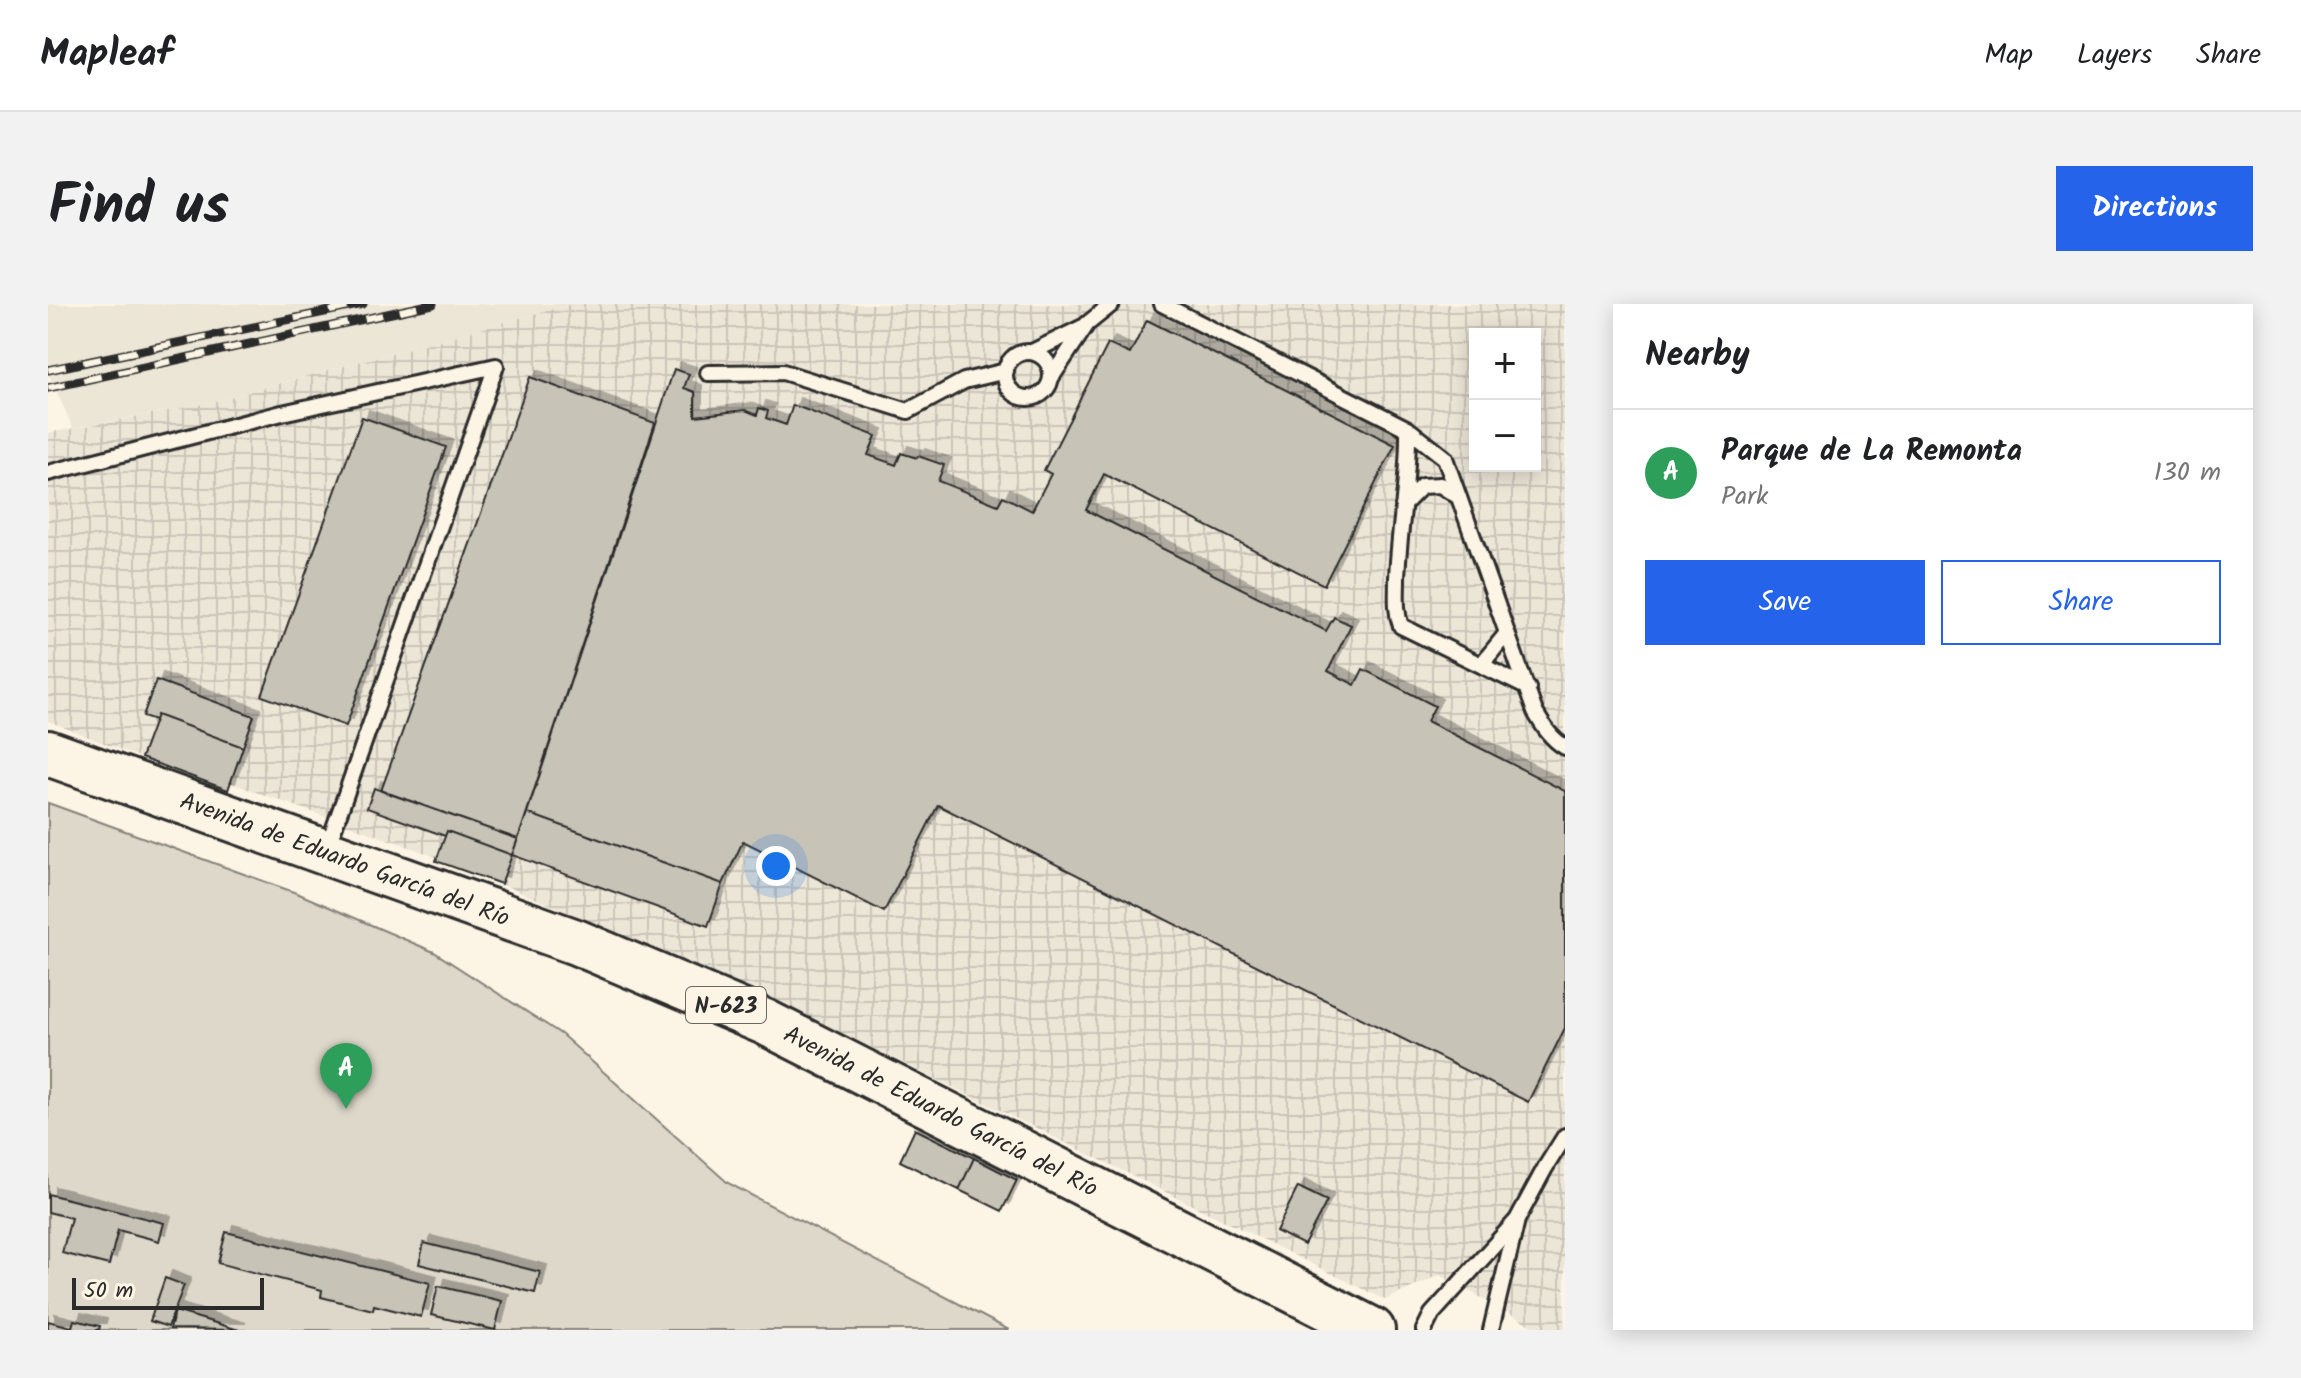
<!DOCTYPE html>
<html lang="en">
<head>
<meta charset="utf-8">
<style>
  :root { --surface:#fff; --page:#f2f2f2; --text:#202124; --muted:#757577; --line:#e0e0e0; --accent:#2563eb }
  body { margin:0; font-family:Kalam,sans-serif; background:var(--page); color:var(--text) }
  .controls { position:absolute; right:24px; top:24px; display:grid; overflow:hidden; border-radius:0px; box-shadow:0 4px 20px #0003 }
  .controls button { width:72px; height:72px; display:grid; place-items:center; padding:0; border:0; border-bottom:2px solid var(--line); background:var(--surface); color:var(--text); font:40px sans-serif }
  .scale { position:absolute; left:24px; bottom:20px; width:192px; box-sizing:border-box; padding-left:8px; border:4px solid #2b2b2b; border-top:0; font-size:22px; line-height:28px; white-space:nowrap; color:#2b2b2b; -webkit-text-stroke:6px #fcf5e5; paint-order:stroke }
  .you { position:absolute; left:728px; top:562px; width:28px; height:28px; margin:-20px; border:6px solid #fff; border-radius:50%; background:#1a73e8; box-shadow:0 0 0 12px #1a73e833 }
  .badge { display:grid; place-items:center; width:52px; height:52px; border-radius:50%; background:var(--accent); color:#fff; font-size:26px; font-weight:700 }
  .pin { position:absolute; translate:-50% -66px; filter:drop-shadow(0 2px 4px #0008) }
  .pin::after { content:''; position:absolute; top:42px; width:28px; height:24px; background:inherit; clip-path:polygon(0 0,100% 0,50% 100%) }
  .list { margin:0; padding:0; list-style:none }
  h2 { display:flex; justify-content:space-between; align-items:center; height:104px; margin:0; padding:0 32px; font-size:34px }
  h2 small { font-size:26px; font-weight:400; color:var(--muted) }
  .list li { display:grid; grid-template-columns:52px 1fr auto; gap:24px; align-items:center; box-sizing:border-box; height:128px; padding:0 32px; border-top:2px solid var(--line) }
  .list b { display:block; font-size:30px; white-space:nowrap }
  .list p { margin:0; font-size:26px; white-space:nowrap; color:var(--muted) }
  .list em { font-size:26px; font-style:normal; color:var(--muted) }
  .actions { display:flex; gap:16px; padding:24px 32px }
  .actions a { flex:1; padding:18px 0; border:2px solid var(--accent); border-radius:0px; text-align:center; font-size:28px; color:var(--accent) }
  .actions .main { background:var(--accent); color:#fff }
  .map { position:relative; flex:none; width:1517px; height:1026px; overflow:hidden; border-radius:0px }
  header { display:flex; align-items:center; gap:48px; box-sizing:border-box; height:112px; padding:0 40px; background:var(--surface); border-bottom:2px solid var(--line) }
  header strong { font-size:38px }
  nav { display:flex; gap:44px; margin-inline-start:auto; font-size:28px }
  .intro { display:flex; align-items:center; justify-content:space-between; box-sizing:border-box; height:192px; padding:0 48px }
  h1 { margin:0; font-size:56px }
  .button { padding:20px 36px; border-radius:0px; background:var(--accent); color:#fff; font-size:28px; font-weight:700 }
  main { display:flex; gap:48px; padding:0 48px }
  aside { flex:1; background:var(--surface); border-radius:0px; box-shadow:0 4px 20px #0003 }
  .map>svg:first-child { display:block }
  .built { fill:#ece6d7 }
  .industrial { fill:url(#industrial-grid); fill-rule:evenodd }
  .green { fill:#ded8ca; stroke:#84827a; stroke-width:2 }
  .building { fill:#c8c3b7; stroke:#2b2b2b; stroke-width:2; filter:url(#shadow) }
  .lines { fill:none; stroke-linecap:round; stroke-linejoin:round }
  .service-casing { stroke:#2b2b2b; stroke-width:20 }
  .trunk-casing { stroke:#2b2b2b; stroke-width:50 }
  .service { stroke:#fcf5e5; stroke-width:14 }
  .trunk { stroke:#fcf5e5; stroke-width:44 }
  .rail-casing { stroke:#2b2b2b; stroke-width:9 }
  .rail { stroke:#fcf5e5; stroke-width:6; stroke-dasharray:18; stroke-linecap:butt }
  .labels { text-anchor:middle; stroke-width:6; stroke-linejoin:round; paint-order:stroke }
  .shield { fill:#fcf5e5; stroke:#6a6863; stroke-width:2 }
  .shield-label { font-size:22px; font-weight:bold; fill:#2b2b2b }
  .street-label { font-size:24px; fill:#2b2b2b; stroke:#fcf5e5 }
</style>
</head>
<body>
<header>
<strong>Mapleaf</strong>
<nav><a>Map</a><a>Layers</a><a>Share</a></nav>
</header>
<div class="intro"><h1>Find us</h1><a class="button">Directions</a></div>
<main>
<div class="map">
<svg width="1517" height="1026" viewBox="0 0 1517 1026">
  <defs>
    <pattern id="industrial-grid" width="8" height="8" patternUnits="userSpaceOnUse" patternTransform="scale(2)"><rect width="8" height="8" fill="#ece6d7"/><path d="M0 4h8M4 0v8" fill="none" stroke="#cbc5b9"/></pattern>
    <filter id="shadow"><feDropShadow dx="7" dy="-7" stdDeviation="0" flood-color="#0004"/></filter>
  </defs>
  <rect width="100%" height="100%" fill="#fcf5e5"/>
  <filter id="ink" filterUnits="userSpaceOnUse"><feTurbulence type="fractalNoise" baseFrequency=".0125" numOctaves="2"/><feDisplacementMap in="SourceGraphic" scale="16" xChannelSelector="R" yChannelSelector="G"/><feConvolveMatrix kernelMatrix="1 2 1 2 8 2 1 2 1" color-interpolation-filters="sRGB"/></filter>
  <g filter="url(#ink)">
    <!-- built -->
    <path class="built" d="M0,0H524L156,100L25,124L0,69Z"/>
    <!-- industrial -->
    <path class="industrial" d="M524,0H1517V1026H1485L1483,1021L1392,971L1337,996L776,720L646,661L453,580L388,557L389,553L183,479L93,454L0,417V129L156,100ZM1427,30H1487V162H1427Z"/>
    <!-- green -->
    <path class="green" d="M0,499L251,590L386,648L513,730L680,879L961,1026H0Z"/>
    <!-- building -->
    <path class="building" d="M1099,16L1347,141L1276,281L1056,170L1038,206L1278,327L1286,313L1303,321L1280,367L1307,381L1315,365L1387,402L1379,417L1517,487V724L1480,798L890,501L836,608L695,537L675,580L479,509L626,65L641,70L636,84L647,88V112L697,106L709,111L711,104L720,107L718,114L738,121L745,101L828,132L820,151L848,161L853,149L869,154L870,152L896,161L890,177L950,201L955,192L984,207L1003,170L996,166L1060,40L1082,50Z
      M482,73L607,119L470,535L333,487Z
      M314,113L398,143L298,422L214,392Z
      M108,376L206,412L195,443L109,411L107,416L95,412Z
      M109,411L195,443L180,486L93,454Z
      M326,484L470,535L464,551L399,527L397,532L319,504Z
      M479,509L675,580L660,622L464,551Z
      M399,527L464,551L453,580L388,557Z
      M867,825L926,854L911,886L852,857Z
      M926,854L969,876L954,907L911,886Z
      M1250,883L1279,897L1256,941L1228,927Z
      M0,890L116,919L111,937L70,926L61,961L14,949L23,914L0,908Z
      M178,928L382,979L373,1013L326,1001L325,1006L273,993L274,986L170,959Z
      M376,939L492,968L487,989L371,960Z
      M117,974L136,981L120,1023L102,1017Z
      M390,982L454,997L447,1026L383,1011Z
      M127,1007L191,1026L122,1025Z
      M26,1016L52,1022L51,1026H0V1017L24,1023Z"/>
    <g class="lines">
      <!-- service casing -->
      <g class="service-casing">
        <path id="service" d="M1114,0L1360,125L1397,154L1487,408C1495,422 1503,435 1517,443
          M984,48L1035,23
          M957 71a23 23 0 1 1 46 0a23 23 0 1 1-46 0Z
          M660,69L735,68L860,107L916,77L958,67
          M1003,74L1039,20L1064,0
          M1360,125C1361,175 1351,224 1349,274C1349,291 1347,306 1353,322L1480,384
          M0,169L234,109L448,62L279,544
          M1355,201L1374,182L1392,181L1411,193
          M1433,361L1459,329
          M1376,1026L1384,1010L1469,916L1497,864L1517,832
          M1443,1026L1469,916"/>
      </g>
      <!-- trunk casing -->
      <g class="trunk-casing">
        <path id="trunk" d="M0,449L528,638L717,718L1324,1026"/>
      </g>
      <!-- service -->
      <use href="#service" class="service"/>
      <!-- trunk -->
      <use href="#trunk" class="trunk"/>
      <!-- rail casing -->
      <g class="rail-casing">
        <path id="rail" d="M0,66L315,0
          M0,84L385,0"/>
      </g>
      <!-- rail -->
      <use href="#rail" class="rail"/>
    </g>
  </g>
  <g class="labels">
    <!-- shield labels -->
    <rect class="shield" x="638" y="683" width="80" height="36" rx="6"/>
    <g class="shield-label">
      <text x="678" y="709">N-623</text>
    </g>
    <!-- street labels -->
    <g class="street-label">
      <text transform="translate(297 555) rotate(20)" y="8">Avenida de Eduardo García del Río</text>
      <text transform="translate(893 807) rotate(27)" y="8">Avenida de Eduardo García del Río</text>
    </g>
  </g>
</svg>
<div class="controls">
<button>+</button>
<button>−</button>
</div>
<div class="scale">50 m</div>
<div class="you"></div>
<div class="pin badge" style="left:298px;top:805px;background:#2e9e5b">A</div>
</div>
<aside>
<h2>Nearby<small></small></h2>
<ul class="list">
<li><span class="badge" style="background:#2e9e5b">A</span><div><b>Parque de La Remonta</b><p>Park</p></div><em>130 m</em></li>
</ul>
<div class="actions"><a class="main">Save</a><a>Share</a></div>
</aside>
</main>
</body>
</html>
